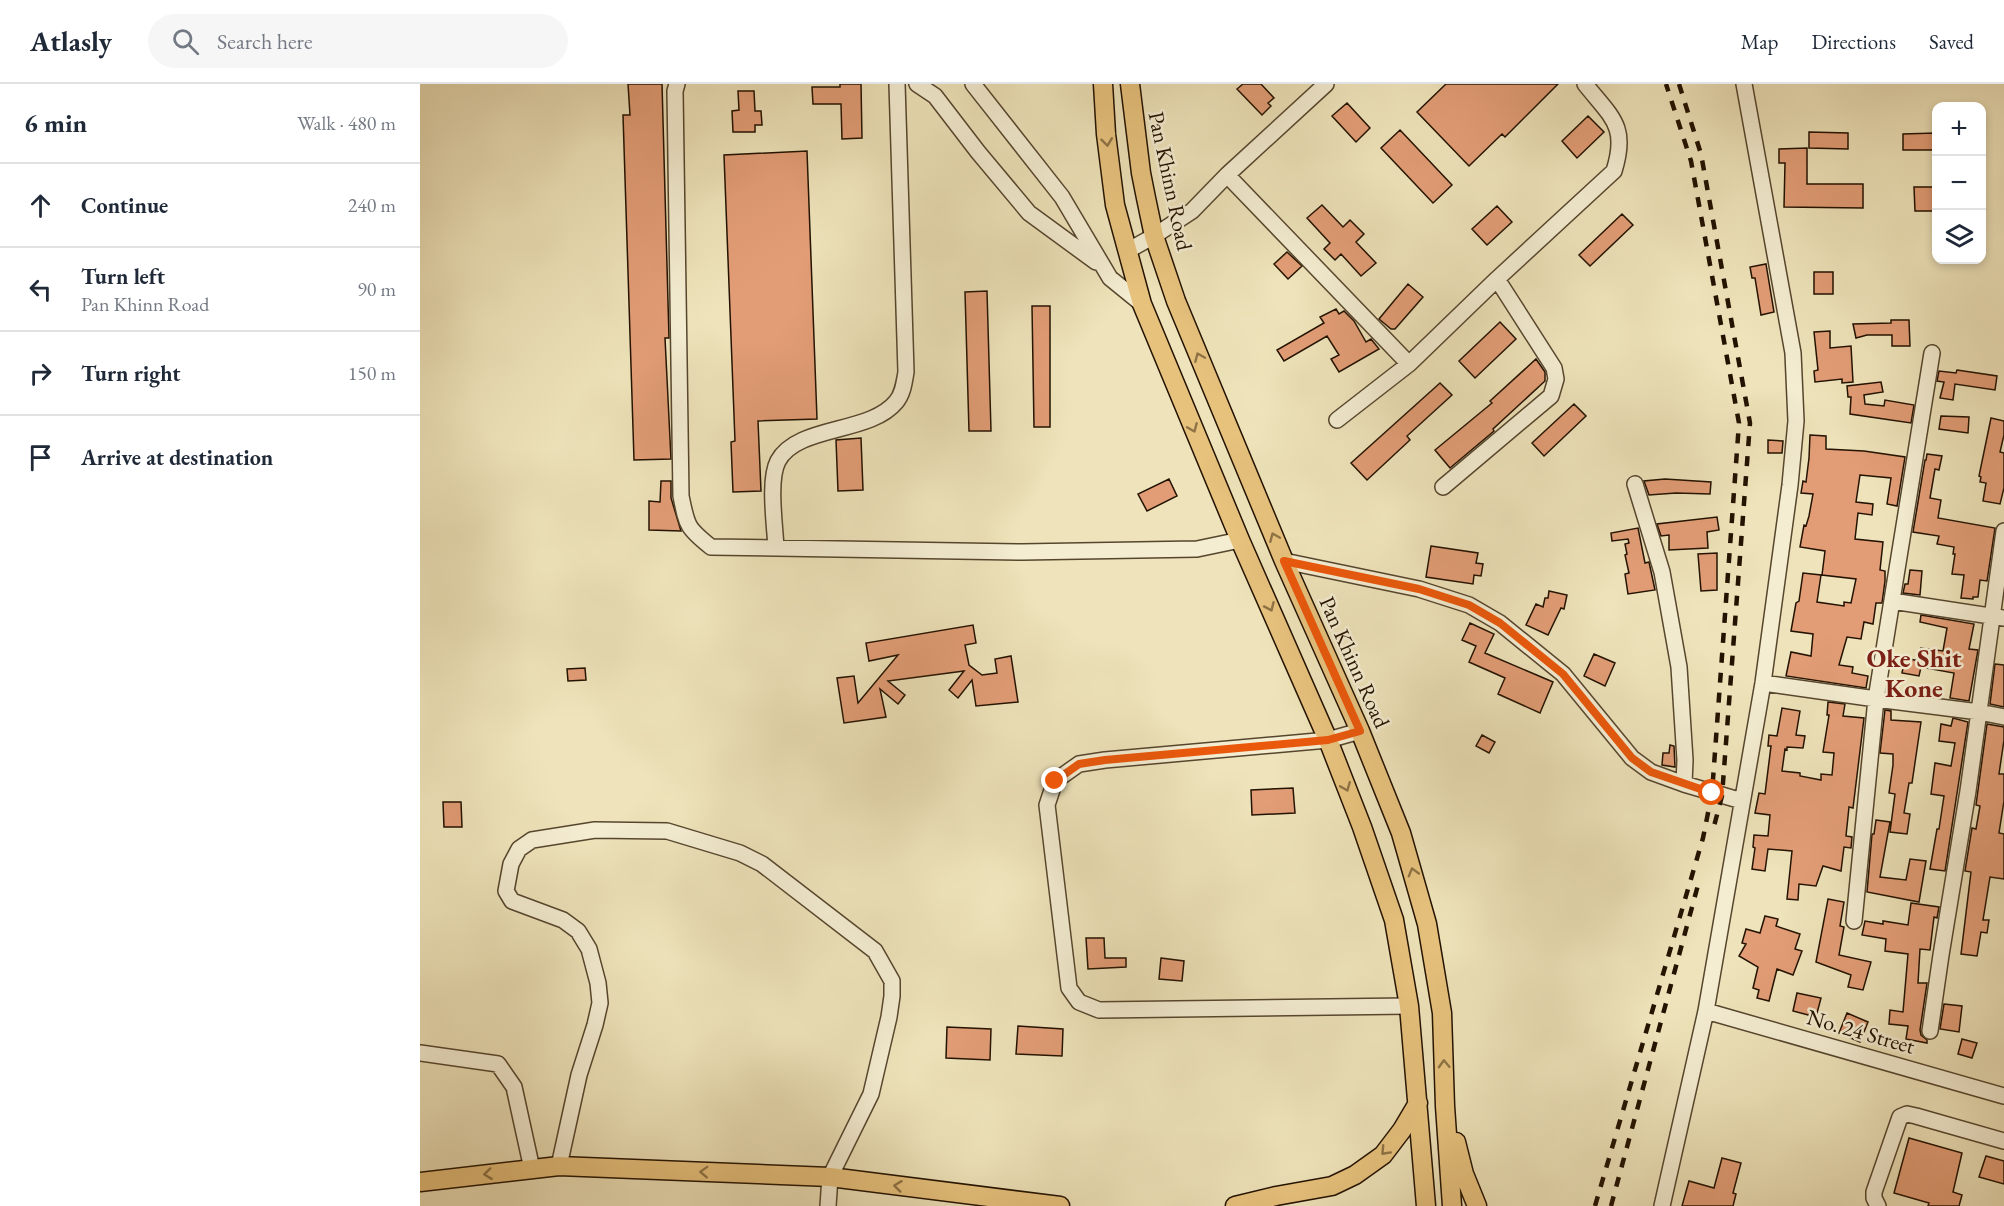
<!DOCTYPE html>
<html lang="en">
<head>
<meta charset="utf-8">
<style>
  :root { --surface:#fff; --page:#f6f6f7; --text:#1f2937; --muted:#747a83; --line:#e0e1e3 }
  body { margin:0; font-family:"EB Garamond",serif; background:var(--page); color:var(--text) }
  .controls { position:absolute; right:18px; top:18px; display:grid; overflow:hidden; border-radius:12px; box-shadow:0 3px 9px #0003 }
  .controls button { width:54px; height:54px; display:grid; place-items:center; padding:0; border:0; border-bottom:2px solid var(--line); background:var(--surface); color:var(--text); font:30px sans-serif }
  .stop { position:absolute; width:18px; height:18px; margin:-14px; border:4px solid #ea580c; border-radius:50%; background:#fff }
  .stop.end { background:#ea580c; border-color:#fff; box-shadow:0 2px 6px #0008 }
  .list { margin:0; padding:0; list-style:none }
  h2 { display:flex; justify-content:space-between; align-items:center; height:78px; margin:0; padding:0 24px; font-size:26px }
  h2 small { font-size:20px; font-weight:400; color:var(--muted) }
  .list li { display:grid; grid-template-columns:39px 1fr auto; gap:18px; align-items:center; box-sizing:border-box; height:84px; padding:0 24px; border-top:2px solid var(--line) }
  .list b { display:block; font-size:22px; white-space:nowrap }
  .list p { margin:0; font-size:20px; white-space:nowrap; color:var(--muted) }
  .list em { font-size:20px; font-style:normal; color:var(--muted) }
  .icon { flex:none; width:33px; height:33px; fill:none; stroke:currentColor; stroke-width:2; stroke-linecap:round; stroke-linejoin:round }
  .map { position:relative; flex:none; width:1584px; height:1122px; overflow:hidden }
  header { display:flex; align-items:center; gap:36px; box-sizing:border-box; height:84px; padding:0 30px; background:var(--surface); border-bottom:2px solid var(--line) }
  header strong { font-size:28px }
  nav { display:flex; gap:33px; margin-inline-start:auto; font-size:21px }
  .search { width:420px; height:54px; background:var(--page); display:flex; align-items:center; gap:15px; box-sizing:border-box; padding:0 21px; border-radius:33px; color:var(--muted); font-size:22px }
  main { display:flex }
  aside { flex:1; background:var(--surface) }
  .map>svg:first-child { display:block }
  .building { fill:#e29d76; stroke:#231200; stroke-width:1.5 }
  .lines { fill:none; stroke-linecap:round; stroke-linejoin:round }
  .minor-casing { stroke:#56462e; stroke-width:18 }
  .major-casing { stroke:#231200; stroke-width:21 }
  .minor { stroke:#f4edd2; stroke-width:15 }
  .major { stroke:#e7c27d; stroke-width:18 }
  .rail { stroke:#231200; stroke-width:4.5; stroke-dasharray:10 10; stroke-linecap:butt }
  .oneway { stroke:#8f7345 }
  .route { stroke:#ea580c; stroke-width:8 }
  .labels { text-anchor:middle; stroke-width:5; stroke-linejoin:round; paint-order:stroke }
  .street-label { font-size:22px; fill:#231200; stroke:#f4edd2 }
  .quarter-label { font-size:26px; font-weight:bold; fill:#7a1f14; stroke:#f4edd2 }
</style>
</head>
<body>
<header>
<strong>Atlasly</strong>
<div class="search"><svg class="icon" aria-label="search" viewBox="0 0 24 24"><circle cx="10" cy="10" r="6"/><path d="M15 15l6 6"/></svg>Search here</div>
<nav><a>Map</a><a>Directions</a><a>Saved</a></nav>
</header>
<main>
<aside>
<h2>6 min<small>Walk · 480 m</small></h2>
<ul class="list">
<li><svg class="icon" aria-label="ahead" viewBox="0 0 24 24"><path d="M12 20V5M6 11l6-6 6 6"/></svg><div><b>Continue</b></div><em>240 m</em></li>
<li><svg class="icon" aria-label="left" viewBox="0 0 24 24"><path d="M17 20v-9H6M10 6l-5 5 5 5"/></svg><div><b>Turn left</b><p>Pan Khinn Road</p></div><em>90 m</em></li>
<li><svg class="icon" aria-label="right" viewBox="0 0 24 24"><path d="M7 20v-9h11M14 6l5 5-5 5"/></svg><div><b>Turn right</b></div><em>150 m</em></li>
<li><svg class="icon" aria-label="arrive" viewBox="0 0 24 24"><path d="M6 21V4h12l-3 4 3 4H6"/></svg><div><b>Arrive at destination</b></div></li>
</ul>
</aside>
<div class="map">
<svg width="1584" height="1122" viewBox="0 0 1584 1122">
  <rect width="100%" height="100%" fill="#eee3ba"/>
  <filter id="stains"><feTurbulence type="fractalNoise" baseFrequency=".00333" numOctaves="4"/><feColorMatrix values="0 0 0 0 .2 0 0 0 0 .09 0 0 0 0 .02 0 0 0 .5 -.17"/></filter>
  <radialGradient id="worn" r=".72"><stop offset=".6" stop-color="#630" stop-opacity="0"/><stop offset="1" stop-color="#630" stop-opacity=".3"/></radialGradient>
  <!-- building -->
  <path class="building" d="M208,0H242L249,254H245L251,375L214,376L203,31H210Z
    M420,0H441L442,54L422,55L421,20H393L392,3H420Z
    M823,0H841L854,14L848,19L851,22L842,31L817,5Z
    M1026,0H1138L1085,53L1082,50L1049,82L997,28Z
    M318,7H334L335,27H341L342,41H335V48H313L312,27L319,26Z
    M927,19L950,44L936,58L912,32Z
    M1168,32L1184,48L1157,74L1142,57Z
    M980,46L1032,101L1013,119L961,64Z
    M1389,48L1428,49V65L1389,64Z
    M1516,49V66H1483V50Z
    M1387,64V100H1443V124L1364,123L1365,79H1359V65Z
    M387,67L397,335L338,337L341,407L313,408L311,358L315,357L304,71Z
    M1494,103H1516V127H1495Z
    M902,121L923,143L930,136L944,150L936,158L956,179L941,192L921,170L915,176L904,165L910,159L887,134Z
    M1077,122L1092,138L1067,161L1052,145Z
    M1202,130L1213,141L1170,182L1159,171Z
    M867,168L882,182L868,195L854,180Z
    M1346,180L1354,228L1341,231L1335,194H1332L1330,183Z
    M1394,188H1413V210H1394Z
    M988,200L1003,213L975,245H971L959,235Z
    M567,207L571,347H549L545,208Z
    M612,222H630V343H614Z
    M916,225L919,230L924,227L934,237L946,258L951,255L959,265L919,288L911,275L919,271L907,252L864,277L857,266L904,239L900,233Z
    M1471,236H1489L1490,262H1472V251H1447L1436,254L1433,240L1471,239Z
    M1080,238L1096,255L1055,294L1039,277Z
    M1410,247V264L1431,262L1433,298L1422,299V295L1395,298L1394,287L1398,286L1394,248Z
    M1116,275L1125,288V297L1073,345L1074,347L1030,384L1015,366L1072,319L1070,317Z
    M1537,286L1577,292L1575,306L1535,300L1533,316L1520,314L1524,298L1517,297L1519,287L1536,289Z
    M1461,298L1463,308L1444,311L1445,320L1464,322L1465,316L1494,321L1491,339L1430,330L1431,313H1428L1427,302Z
    M1020,299L1032,311L987,352L990,356L947,396L931,379Z
    M1154,320L1166,332L1124,372L1112,359Z
    M1521,332L1549,333L1548,349L1519,345Z
    M1571,334L1584,337V351L1580,368L1584,369V404L1580,420L1563,417L1566,399L1560,398L1561,393L1559,392Z
    M1390,351L1406,352V365L1444,367L1485,373L1477,422L1467,420L1471,394L1440,391L1436,418L1453,420L1452,431L1438,429L1435,455L1463,458L1460,486L1465,487V497L1462,519H1456L1453,540L1444,538L1441,555L1427,553L1419,581L1433,583L1432,589L1448,592L1446,604L1366,592L1371,568L1391,572L1393,550L1371,547L1376,519L1379,517L1383,489L1401,491L1397,518L1424,522V518L1431,519L1436,495L1402,491L1405,467L1380,463L1384,441L1386,442L1389,432L1393,410L1381,409L1383,397L1386,398L1389,374Z
    M441,354L443,406L418,407L416,356Z
    M1348,356L1363,357L1362,369H1348Z
    M1507,370L1522,372L1519,386L1515,385L1510,414L1521,416L1518,434L1575,444L1567,497L1560,496L1558,513H1553V515L1541,514L1544,491L1532,490L1535,470H1533L1534,463L1517,460L1519,452L1493,448L1505,376H1506Z
    M749,395L757,412L727,427L718,410Z
    M1245,395L1291,398L1290,410L1256,409L1229,411L1224,397Z
    M241,397H251V414L261,447L229,446V417L240,418Z
    M1297,433L1299,446L1287,448L1288,464L1249,466V451L1241,452L1237,440Z
    M1218,444L1225,479L1229,478L1235,506L1208,510L1205,490L1209,489L1205,471L1207,470L1205,460L1209,459L1208,455L1192,457L1191,449Z
    M1011,462L1058,469L1056,479L1063,480L1061,492L1054,491L1053,500L1006,493Z
    M1297,469V506L1281,507L1278,470Z
    M1490,486L1502,487L1500,511L1483,509L1485,500H1488Z
    M1129,507L1147,511L1144,525L1141,524L1128,551L1106,541L1116,520L1123,523L1125,514H1128Z
    M1501,531L1554,540L1549,565L1558,566L1549,617L1530,614L1534,589L1501,583L1499,592L1482,589L1485,574L1499,577L1501,564L1523,567L1527,544L1500,538Z
    M1050,539L1074,550L1065,569L1133,598L1120,629L1078,610L1085,594L1049,578L1056,562L1042,556Z
    M553,541L556,559L545,561L549,581L562,591L577,589L575,575L591,572L598,618L556,622L552,596L538,614L529,606L544,587L468,597L485,611L478,620L460,605L466,633L424,639L417,594L434,592L438,619L478,571L449,577L446,559Z
    M1174,570L1195,579L1185,602L1164,592Z
    M1575,580L1584,581V623L1570,620Z
    M165,584L166,596L148,597L147,585Z
    M1408,618L1425,620L1423,632L1444,634L1433,724L1429,723L1426,752L1432,753L1431,764L1424,763L1421,787L1403,782L1396,802L1379,800L1378,816L1367,815L1372,767L1348,765L1345,787L1332,785L1335,764L1333,763L1334,751L1348,752L1350,731L1335,729L1339,709L1345,710L1351,662H1348L1349,651L1357,652L1362,624L1380,627L1376,651L1385,652L1383,664L1367,663V666L1365,665L1362,687L1380,689V692L1401,696V690L1412,691L1414,669L1403,668L1409,631H1407Z
    M1465,626L1471,627V636L1501,638L1492,699H1489L1484,729L1490,730L1487,750L1470,748L1475,710L1469,709L1473,681V670L1460,669Z
    M1533,634L1548,638L1525,787L1510,785L1517,745H1519L1524,712L1511,710L1515,679L1531,682L1535,659L1519,657L1521,640L1531,642Z
    M1567,640L1584,643V656L1579,690H1584V717L1579,749L1584,750V795L1570,793L1563,836H1569L1567,849L1561,848L1557,872L1541,870L1551,788L1545,787L1552,744L1556,745L1560,722L1556,721Z
    M1062,651L1075,658L1069,669L1056,662Z
    M1250,661L1254,662L1255,683L1242,681L1243,669H1249Z
    M873,704L875,729L832,731L831,706Z
    M23,718H41L42,743H24Z
    M1456,736L1470,738L1460,793L1486,796L1490,775L1506,777L1499,818L1447,808L1452,750H1454Z
    M1408,815L1424,818L1420,842L1424,843L1419,871L1451,878L1443,906L1428,903L1431,891L1396,878Z
    M1491,819L1519,823L1517,834L1514,833L1510,866L1500,865L1498,899H1507L1500,946L1501,951L1507,956V959L1486,955L1488,942L1469,940L1470,926L1483,928L1488,870L1465,867L1466,855L1442,851L1445,837L1463,840V837L1488,841Z
    M1345,832L1358,835L1356,842L1380,850L1375,865L1382,867L1373,891L1357,885L1349,917L1337,914L1339,906L1333,904L1338,883L1319,872L1326,860L1322,859L1326,845L1340,849Z
    M666,854H684L685,874H706V883L668,885Z
    M741,874L764,877L762,897L739,895Z
    M1377,909L1401,914L1396,933L1373,927Z
    M1524,920L1542,922L1539,948L1520,945Z
    M1427,929L1448,938L1440,958L1419,949Z
    M598,942L643,945L642,972L596,970Z
    M527,943L571,945L570,976L526,974Z
    M1542,955L1557,959L1552,974L1538,970Z
    M1489,1054L1542,1069L1533,1108L1542,1111L1539,1122H1508L1509,1119L1474,1109Z
    M1566,1072L1584,1077V1100L1559,1093Z
    M1302,1074L1321,1079L1313,1109L1316,1110L1313,1122H1262L1269,1097L1294,1104Z"/>
  <g class="lines">
    <!-- minor casing -->
    <g class="minor-casing">
      <path id="minor" d="M257,0L255,7L261,412C267,442 267,444 291,463L602,468L777,465L820,456
        M497,0L515,12L558,68L609,129L676,178
        M553,0L642,113L690,194L722,220
        M807,91L989,280
        M707,167L734,152L772,127L807,91L906,0
        M917,336L989,280L1077,195L1194,87C1208,42 1192,34 1165,0
        M1215,400L1242,488L1259,583L1265,676L1264,700
        M1023,403L1131,312L1136,295L1134,284L1077,195
        M356,464C355,442 348,396 358,377C377,341 450,350 476,318C483,310 484,299 486,288L477,0
        M864,477L999,505L1049,521L1080,539L1143,590L1212,674L1231,688L1264,700L1322,717
        M1472,517L1584,534
        M1343,599L1456,615L1559,628L1584,633
        M940,647L908,656L685,676L659,680L635,697L627,721L649,904L659,918L679,926L989,922
        M1434,837L1456,615L1512,269
        M1286,927L1584,1012
        M1510,947L1521,871L1548,707L1584,447
        M0,969L78,980L94,1003L112,1085
        M139,1082L159,991L175,941L180,919L178,899L169,865L158,847L143,836L92,817L86,807L91,780L99,765L112,756L175,746L247,747L320,769L342,780L455,867L472,897V912L469,933L451,1010L410,1093L408,1122
        M1242,1122L1286,927L1343,599L1370,401L1376,337L1373,269L1324,0
        M1458,1122L1454,1114V1108L1480,1033L1487,1030L1496,1032L1584,1057"/>
    </g>
    <!-- major casing -->
    <g class="major-casing">
      <path id="major" d="M683,0L686,50L695,121L722,220L820,456L908,656L942,743L974,836L989,922L1006,1122
        M710,0L721,89L726,114L734,152L756,217L864,477L940,647L981,749L1007,840L1022,929L1025,1022L1032,1122
        M1036,1058L1044,1090L1057,1122
        M0,1098L139,1082L410,1093L640,1122
        M815,1122L856,1112L912,1102L935,1091L963,1071L982,1046L998,1019"/>
    </g>
    <!-- minor -->
    <use href="#minor" class="minor"/>
    <!-- major -->
    <use href="#major" class="major"/>
    <!-- rail -->
    <path class="rail" d="M1259,0L1281,70L1330,339L1302,712L1293,746
      M1175,1122L1283,754L1292,709L1319,339L1271,77L1246,0
      M1191,1122L1278,801"/>
  </g>
  <!-- one-way arrows -->
  <defs><path id="oneway-chevron" d="M-2-3.5L2.5 0L-2 3.5" fill="none" stroke-width="1.6" stroke-linecap="round" stroke-linejoin="round" transform="scale(1.5)"/></defs>
  <g class="oneway">
    <use href="#oneway-chevron" transform="translate(687 58) rotate(83)"/>
    <use href="#oneway-chevron" transform="translate(779 273) rotate(-113)"/>
    <use href="#oneway-chevron" transform="translate(773 344) rotate(67)"/>
    <use href="#oneway-chevron" transform="translate(854 453) rotate(-113)"/>
    <use href="#oneway-chevron" transform="translate(850 523) rotate(66)"/>
    <use href="#oneway-chevron" transform="translate(926 703) rotate(68)"/>
    <use href="#oneway-chevron" transform="translate(993 788) rotate(-106)"/>
    <use href="#oneway-chevron" transform="translate(1024 980) rotate(-92)"/>
    <use href="#oneway-chevron" transform="translate(965 1067) rotate(133)"/>
    <use href="#oneway-chevron" transform="translate(284 1088) rotate(-178)"/>
    <use href="#oneway-chevron" transform="translate(68 1090) rotate(173)"/>
    <use href="#oneway-chevron" transform="translate(478 1102) rotate(-173)"/>
  </g>
  <g class="lines">
    <!-- route -->
    <path class="route" d="M635,697L659,680L685,676L908,656L940,647L864,477L999,505L1049,521L1080,539L1143,590L1212,674L1231,688L1292,709"/>
  </g>
  <g class="labels">
    <!-- street labels -->
    <g class="street-label">
      <text transform="translate(751 97) rotate(78)" y="8">Pan Khinn Road</text>
      <text transform="translate(935 578) rotate(66)" y="8">Pan Khinn Road</text>
      <text transform="translate(1441 947) rotate(16)" y="8">No. 24 Street</text>
    </g>
    <!-- quarter labels -->
    <g class="quarter-label">
      <text x="1494" y="583">Oke Shit<tspan x="1494" dy="30">Kone</tspan></text>
    </g>
  </g>
  <rect width="100%" height="100%" filter="url(#stains)"/>
  <rect width="100%" height="100%" fill="url(#worn)"/>
</svg>
<div class="controls">
<button>+</button>
<button>−</button>
<button><svg class="icon" aria-label="layers" viewBox="0 0 24 24"><path d="M12 4l9 5-9 5-9-5zM3 14l9 5 9-5"/></svg></button>
</div>
<div class="stop" style="left:1292px;top:709px"></div>
<div class="stop end" style="left:635px;top:697px"></div>
</div>
</main>
</body>
</html>
